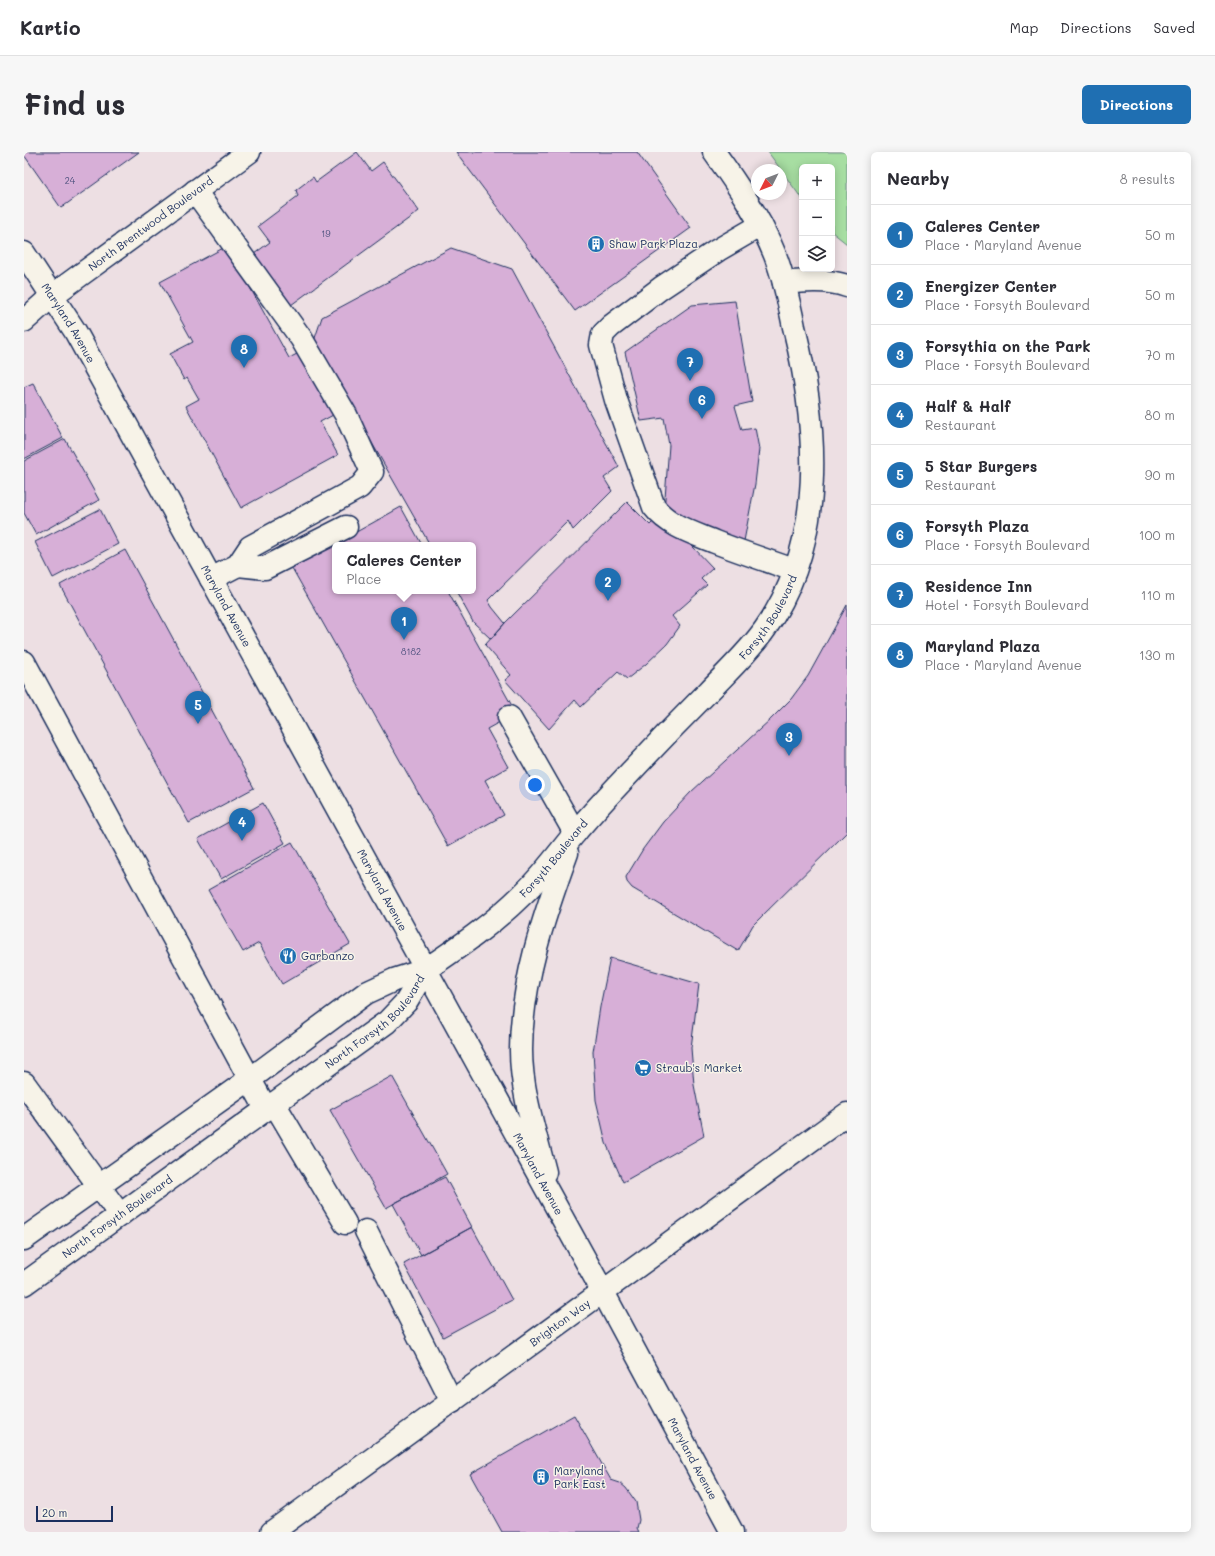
<!DOCTYPE html>
<html lang="en">
<head>
<meta charset="utf-8">
<style>
  :root { --surface:#fff; --page:#f7f7f7; --text:#2b2b33; --muted:#7c7c81; --line:#e1e1e2; --accent:#1f6fb2 }
  body { margin:0; font-family:Mali,sans-serif; background:var(--page); color:var(--text) }
  .controls { position:absolute; right:12px; top:12px; display:grid; overflow:hidden; border-radius:6px; box-shadow:0 2px 10px #0003 }
  .controls button { width:36px; height:36px; display:grid; place-items:center; padding:0; border:0; border-bottom:1px solid var(--line); background:var(--surface); color:var(--text); font:20px sans-serif }
  .compass { position:absolute; left:727px; top:12px; width:36px; height:36px; border-radius:50%; background:var(--surface); box-shadow:0 2px 10px #0003; rotate:228deg }
  .scale { position:absolute; left:12px; bottom:10px; width:77px; box-sizing:border-box; padding-left:4px; border:2px solid #1b2f5e; border-top:0; font-size:11px; line-height:14px; white-space:nowrap; color:#1b2f5e; -webkit-text-stroke:3px #f7f3e8; paint-order:stroke }
  .you { position:absolute; left:511px; top:633px; width:14px; height:14px; margin:-10px; border:3px solid #fff; border-radius:50%; background:#1a73e8; box-shadow:0 0 0 6px #1a73e833 }
  .badge { display:grid; place-items:center; width:26px; height:26px; border-radius:50%; background:var(--accent); color:#fff; font-size:13px; font-weight:700 }
  .pin { position:absolute; translate:-50% -33px; filter:drop-shadow(0 1px 2px #0008) }
  .pin::after { content:''; position:absolute; top:21px; width:14px; height:12px; background:inherit; clip-path:polygon(0 0,100% 0,50% 100%) }
  .popup { position:absolute; left:308px; top:390px; width:144px; height:52px; box-sizing:border-box; display:grid; place-content:center; border-radius:6px; background:var(--surface); filter:drop-shadow(0 1px 3px #0005); font-size:13px; white-space:nowrap; color:var(--muted) }
  .popup b { font-size:15px; color:var(--text) }
  .popup::after { content:''; position:absolute; left:50%; top:100%; margin-left:-8px; border:8px solid transparent; border-top-color:var(--surface) }
  .list { margin:0; padding:0; list-style:none }
  h2 { display:flex; justify-content:space-between; align-items:center; height:52px; margin:0; padding:0 16px; font-size:17px }
  h2 small { font-size:13px; font-weight:400; color:var(--muted) }
  .list li { display:grid; grid-template-columns:26px 1fr auto; gap:12px; align-items:center; box-sizing:border-box; height:60px; padding:0 16px; border-top:1px solid var(--line) }
  .list b { display:block; font-size:15px; white-space:nowrap }
  .list p { margin:0; font-size:13px; white-space:nowrap; color:var(--muted) }
  .list em { font-size:13px; font-style:normal; color:var(--muted) }
  .icon { flex:none; width:22px; height:22px; fill:none; stroke:currentColor; stroke-width:2; stroke-linecap:round; stroke-linejoin:round }
  .map { position:relative; flex:none; width:823px; height:1380px; overflow:hidden; border-radius:6px }
  header { display:flex; align-items:center; gap:24px; box-sizing:border-box; height:56px; padding:0 20px; background:var(--surface); border-bottom:1px solid var(--line) }
  header strong { font-size:19px }
  nav { display:flex; gap:22px; margin-inline-start:auto; font-size:14px }
  .intro { display:flex; align-items:center; justify-content:space-between; box-sizing:border-box; height:96px; padding:0 24px }
  h1 { margin:0; font-size:28px }
  .button { padding:10px 18px; border-radius:6px; background:var(--accent); color:#fff; font-size:14px; font-weight:700 }
  main { display:flex; gap:24px; padding:0 24px }
  aside { flex:1; background:var(--surface); border-radius:6px; box-shadow:0 2px 10px #0003 }
  .map>svg:first-child { display:block }
  .green { fill:#a7dea2; stroke:#618680 }
  .building { fill:#d7afd7; stroke:#1b2f5e }
  .lines { fill:none; stroke-linecap:round; stroke-linejoin:round }
  .minor-casing { stroke:#1b2f5e; stroke-width:25 }
  .major-casing { stroke:#1b2f5e; stroke-width:25 }
  .minor { stroke:#f7f3e8; stroke-width:22 }
  .major { stroke:#f7f3e8; stroke-width:22 }
  .labels { text-anchor:middle; stroke-width:3; stroke-linejoin:round; paint-order:stroke }
  .number-label { font-size:9px; fill:#4a4f7c }
  .street-label { font-size:11px; fill:#1b2f5e; stroke:#f7f3e8 }
  .poi-label { font-size:11px; fill:#1b2f5e; stroke:#f7f3e8; text-anchor:start }
</style>
</head>
<body>
<header>
<strong>Kartio</strong>
<nav><a>Map</a><a>Directions</a><a>Saved</a></nav>
</header>
<div class="intro"><h1>Find us</h1><a class="button">Directions</a></div>
<main>
<div class="map">
<svg width="823" height="1380" viewBox="0 0 823 1380">
  <rect width="100%" height="100%" fill="#eddfe3"/>
  <filter id="ink" filterUnits="userSpaceOnUse"><feTurbulence type="fractalNoise" baseFrequency=".025" numOctaves="2"/><feDisplacementMap in="SourceGraphic" scale="8" xChannelSelector="R" yChannelSelector="G"/><feConvolveMatrix kernelMatrix="1 2 1 2 8 2 1 2 1" color-interpolation-filters="sRGB"/></filter>
  <g filter="url(#ink)">
    <!-- green -->
    <path class="green" d="M744,0H823V92L808,80V15H778V47Z"/>
    <!-- building -->
    <path class="building" d="M0,0H115L37,56L0,3Z
      M333,0L347,19L359,10L395,59L267,153L230,102L246,90L234,74L274,44L272,38L289,25L292,30Z
      M432,0H613L667,76L551,159Z
      M203,94L265,206L277,200L311,262L296,270L314,303L217,356L162,254L175,247L163,226L160,228L146,202L169,190L136,130Z
      M427,96L488,117L595,315L580,326L588,339L549,378L544,369L464,448L468,455L481,471L467,487L449,470L432,439H449V393H406L290,189L298,165Z
      M711,149L728,250L711,254L718,278L731,276L735,297L731,332L720,389L640,360L645,293L640,266L617,269L601,200L668,153Z
      M9,231L39,286L0,307V235Z
      M41,287L75,348L12,383L0,361V309Z
      M603,350L626,373L632,367L648,373L689,416L677,427L683,433L648,464L656,474L643,492L622,512L603,527L594,520L557,555L551,548L525,577L481,528L487,523L461,493L481,471Z
      M377,355L398,393H311V439H424L492,561L463,577L484,615L461,628L480,663L424,694L268,416Z
      M76,357L94,392L29,426L11,390Z
      M101,398L230,636L165,671L36,433Z
      M823,453V680L729,773L714,799L608,736L603,730L602,725L619,697L639,670L667,640L747,567L767,547L784,524Z
      M239,651L261,691L197,727L174,687Z
      M268,690L326,792L258,832L235,791L219,800L184,738Z
      M586,806L675,832L667,896L670,933L680,984L599,1030L582,991L572,948L569,900L576,855Z
      M368,924L423,1022L362,1056L306,958Z
      M421,1025L448,1075L397,1103L369,1052Z
      M448,1075L488,1148L419,1185L380,1112Z
      M550,1263L587,1328L596,1331L602,1336L612,1350L615,1368L613,1376L615,1380H478L446,1322Z"/>
    <g class="lines">
      <!-- minor casing -->
      <g class="minor-casing">
        <g id="minor">
          <path d="M171,39L277,186L322,263L348,320L336,335L226,395L214,413L187,427"/>
          <path d="M737,73L694,98L637,136L587,174L579,182L577,193L592,248L630,355C645,374 669,381 691,390C717,400 744,409 770,418"/>
          <path d="M760,131C780,129 803,127 823,134"/>
          <path d="M0,169L29,143"/>
          <path d="M214,413L241,416L322,375"/>
          <path d="M0,510L242,957"/>
          <path d="M485,565L551,681"/>
          <path d="M0,931L96,1063"/>
          <path d="M250,951L321,1071"/>
          <path d="M342,1079L428,1250"/>
          <path d="M0,1087L226,927L342,841L370,828L401,818"/>
          <path id="s1" d="M0,1132L363,870L382,850L401,818"/>
          <path id="s2" d="M248,1380L823,962"/>
        </g>
      </g>
      <!-- major casing -->
      <g class="major-casing">
        <g id="major">
          <path id="s3" d="M0,101L51,179L579,1140L708,1380"/>
          <path id="s4" d="M29,143L225,0"/>
          <path id="s5" d="M401,818C435,795 470,771 499,742C519,723 534,702 551,681C567,662 584,644 601,626C628,597 656,568 684,540C703,520 725,500 741,477C803,389 794,274 770,175C765,150 760,126 751,103C736,66 713,32 690,0"/>
          <path d="M521,1020C511,980 497,939 497,898C497,831 520,764 543,701"/>
        </g>
      </g>
      <!-- minor -->
      <use href="#minor" class="minor"/>
      <!-- major -->
      <use href="#major" class="major"/>
    </g>
  </g>
  <!-- icons -->
  <defs>
    <g id="building-disc" transform="scale(0.9)"><circle r="9.5" fill="#1f6fb2" stroke="#f7f3e8"/><path d="M-4-6H4V6H1V3H-1V6H-4ZM-2.5-4.3h1.7v1.8h-1.7ZM.8-4.3h1.7v1.8H.8ZM-2.5-1h1.7V.8h-1.7ZM.8-1h1.7V.8H.8Z" fill="#fff"/></g>
    <g id="restaurant-disc" transform="scale(0.9)"><circle r="9.5" fill="#1f6fb2" stroke="#f7f3e8"/><path d="M-5-6h1v4h1v-4h1v4h1v-4h1v5L-1.5 .5V6h-2V.5L-5-1ZM5-6V6H3V1.5H1.5Q1.5-4 5-6Z" fill="#fff"/></g>
    <g id="supermarket-disc" transform="scale(0.9)"><circle r="9.5" fill="#1f6fb2" stroke="#f7f3e8"/><path d="M-6-5.5h2.5l.6 2H6L4.5 2H-2.5L-4.4-4H-6ZM-1.5 3.2a1.3 1.3 0 1 0 .1 0ZM3 3.2a1.3 1.3 0 1 0 .1 0Z" fill="#fff"/></g>
  </defs>
  <g fill-rule="evenodd">
    <use href="#building-disc" x="572" y="92"/>
    <use href="#restaurant-disc" x="264" y="804"/>
    <use href="#supermarket-disc" x="619" y="916"/>
    <use href="#building-disc" x="517" y="1325"/>
  </g>
  <g class="labels">
    <!-- number labels -->
    <g class="number-label">
      <text x="46" y="32">24</text>
      <text x="302" y="85">19</text>
      <text x="387" y="503">8182</text>
    </g>
    <!-- street labels -->
    <g class="street-label">
      <text dy="4" stroke="none"><textPath href="#s4" startOffset="121">North Brentwood Boulevard</textPath></text>
      <text dy="4" stroke="none"><textPath href="#s3" startOffset="83">Maryland Avenue</textPath></text>
      <text dy="4" stroke="none"><textPath href="#s3" startOffset="407">Maryland Avenue</textPath></text>
      <text dy="4" stroke="none"><textPath href="#s5" startOffset="495">Forsyth Boulevard</textPath></text>
      <text dy="4" stroke="none"><textPath href="#s5" startOffset="171">Forsyth Boulevard</textPath></text>
      <text dy="4" stroke="none"><textPath href="#s3" startOffset="731">Maryland Avenue</textPath></text>
      <text dy="4" stroke="none"><textPath href="#s1" startOffset="439">North Forsyth Boulevard</textPath></text>
      <text dy="4" stroke="none"><textPath href="#s3" startOffset="1055">Maryland Avenue</textPath></text>
      <text dy="4" stroke="none"><textPath href="#s1" startOffset="115">North Forsyth Boulevard</textPath></text>
      <text dy="4" stroke="none"><textPath href="#s2" startOffset="356">Brighton Way</textPath></text>
      <text dy="4" stroke="none"><textPath href="#s3" startOffset="1379">Maryland Avenue</textPath></text>
    </g>
    <!-- poi labels -->
    <g class="poi-label">
      <text x="585" y="96">Shaw Park Plaza</text>
      <text x="277" y="808">Garbanzo</text>
      <text x="632" y="920">Straub's Market</text>
      <text x="530" y="1323">Maryland<tspan x="530" dy="13">Park East</tspan></text>
    </g>
  </g>
</svg>
<div class="controls">
<button>+</button>
<button>−</button>
<button><svg class="icon" aria-label="layers" viewBox="0 0 24 24"><path d="M12 4l9 5-9 5-9-5zM3 14l9 5 9-5"/></svg></button>
</div>
<svg class="compass" viewBox="-18 -18 36 36"><path d="M0-13l5 13h-10z" fill="#e53935"/><path d="M0 13l5-13h-10z" fill="#7c7c81"/></svg>
<div class="scale">20 m</div>
<div class="you"></div>
<div class="pin badge" style="left:380px;top:488px">1</div>
<div class="popup"><b>Caleres Center</b>Place</div>
<div class="pin badge" style="left:584px;top:449px">2</div>
<div class="pin badge" style="left:765px;top:604px">3</div>
<div class="pin badge" style="left:218px;top:689px">4</div>
<div class="pin badge" style="left:174px;top:572px">5</div>
<div class="pin badge" style="left:678px;top:267px">6</div>
<div class="pin badge" style="left:666px;top:229px">7</div>
<div class="pin badge" style="left:220px;top:216px">8</div>
</div>
<aside>
<h2>Nearby<small>8 results</small></h2>
<ul class="list">
<li><span class="badge">1</span><div><b>Caleres Center</b><p>Place · Maryland Avenue</p></div><em>50 m</em></li>
<li><span class="badge">2</span><div><b>Energizer Center</b><p>Place · Forsyth Boulevard</p></div><em>50 m</em></li>
<li><span class="badge">3</span><div><b>Forsythia on the Park</b><p>Place · Forsyth Boulevard</p></div><em>70 m</em></li>
<li><span class="badge">4</span><div><b>Half &amp; Half</b><p>Restaurant</p></div><em>80 m</em></li>
<li><span class="badge">5</span><div><b>5 Star Burgers</b><p>Restaurant</p></div><em>90 m</em></li>
<li><span class="badge">6</span><div><b>Forsyth Plaza</b><p>Place · Forsyth Boulevard</p></div><em>100 m</em></li>
<li><span class="badge">7</span><div><b>Residence Inn</b><p>Hotel · Forsyth Boulevard</p></div><em>110 m</em></li>
<li><span class="badge">8</span><div><b>Maryland Plaza</b><p>Place · Maryland Avenue</p></div><em>130 m</em></li>
</ul>
</aside>
</main>
</body>
</html>
